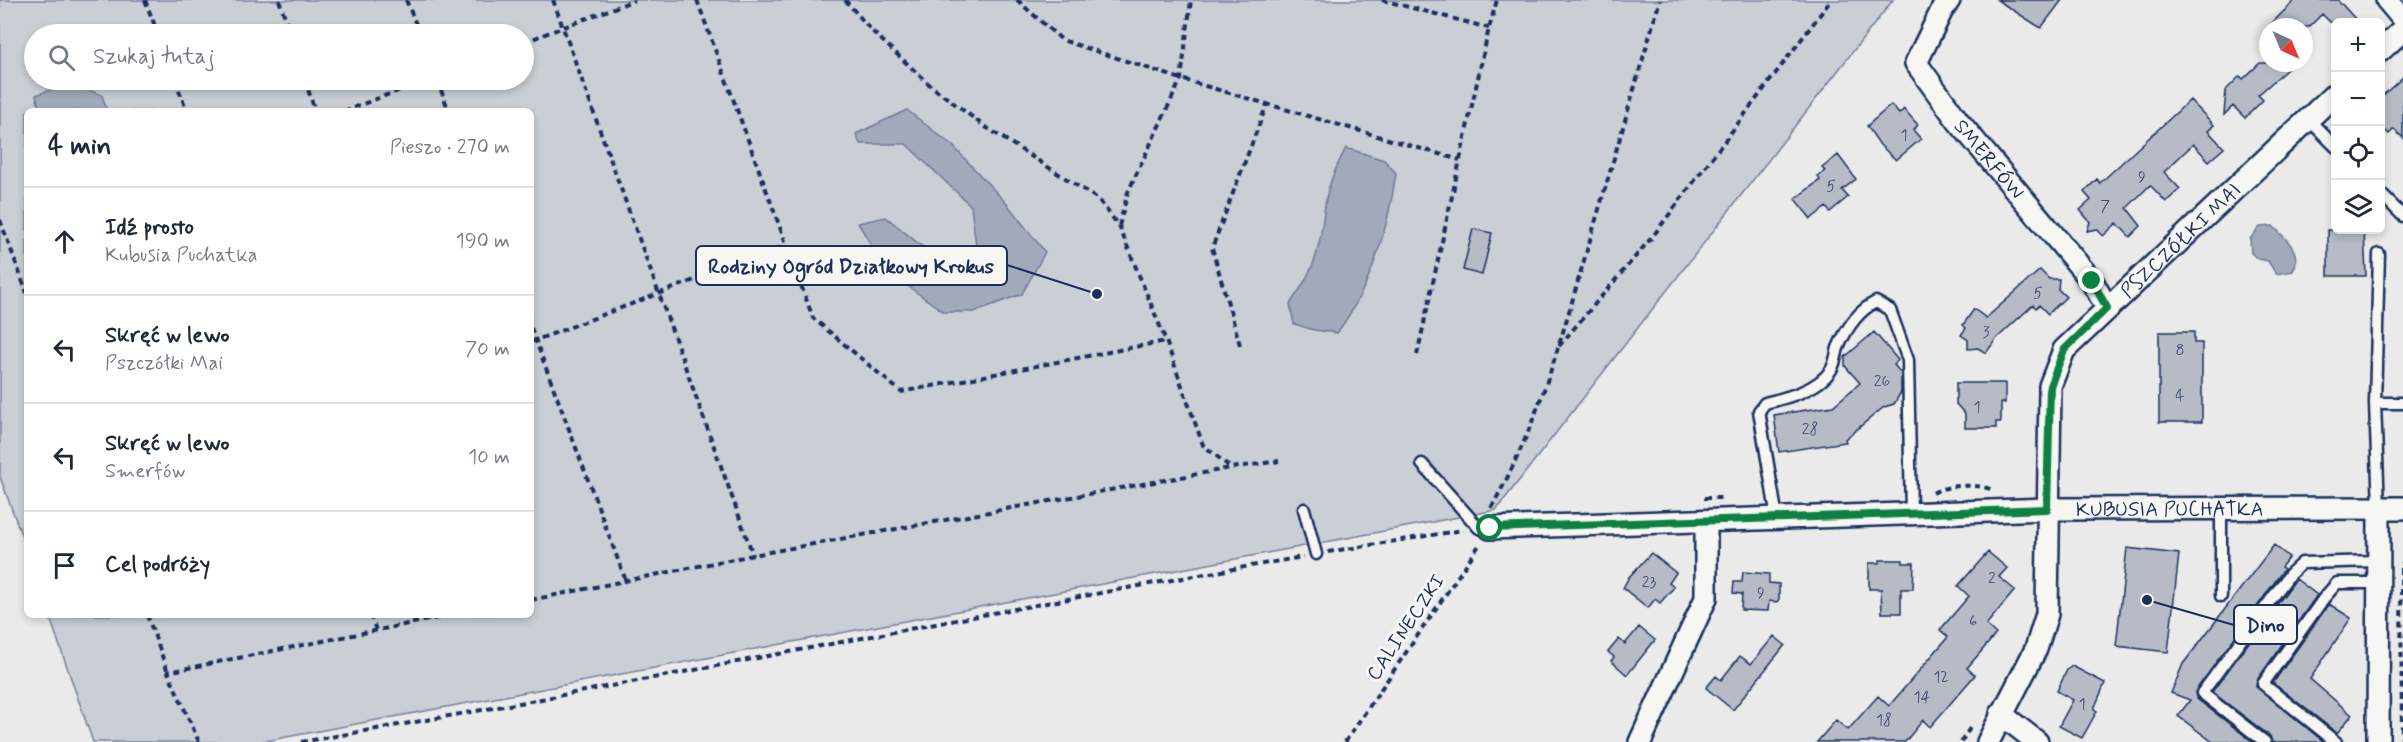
<!DOCTYPE html>
<html lang="pl">
<head>
<meta charset="utf-8">
<style>
  :root { --surface:#fff; --page:#f2f2f3; --text:#1f2937; --muted:#747a83; --line:#e0e1e3 }
  body { margin:0; font-family:Mynerve,sans-serif; background:var(--page); color:var(--text) }
  .controls { position:absolute; right:18px; top:18px; display:grid; overflow:hidden; border-radius:9px; box-shadow:0 3px 9px #0003 }
  .controls button { width:54px; height:54px; display:grid; place-items:center; padding:0; border:0; border-bottom:2px solid var(--line); background:var(--surface); color:var(--text); font:30px sans-serif }
  .compass { position:absolute; left:2259px; top:18px; width:54px; height:54px; border-radius:50%; background:var(--surface); box-shadow:0 3px 9px #0003; rotate:136deg }
  .stop { position:absolute; width:18px; height:18px; margin:-14px; border:4px solid #0b8043; border-radius:50%; background:#fff }
  .stop.end { background:#0b8043; border-color:#fff; box-shadow:0 2px 6px #0008 }
  .list { margin:0; padding:0; list-style:none }
  h2 { display:flex; justify-content:space-between; align-items:center; height:78px; margin:0; padding:0 24px; font-size:26px }
  h2 small { font-size:20px; font-weight:400; color:var(--muted) }
  .list li { display:grid; grid-template-columns:39px 1fr auto; gap:18px; align-items:center; box-sizing:border-box; height:108px; padding:0 24px; border-top:2px solid var(--line) }
  .list b { display:block; font-size:22px; white-space:nowrap }
  .list p { margin:0; font-size:20px; white-space:nowrap; color:var(--muted) }
  .list em { font-size:20px; font-style:normal; color:var(--muted) }
  .icon { flex:none; width:33px; height:33px; fill:none; stroke:currentColor; stroke-width:2; stroke-linecap:round; stroke-linejoin:round }
  .map { position:relative; flex:none; width:2403px; height:742px; overflow:hidden }
  .search { position:absolute; background:var(--surface); box-shadow:0 3px 9px #0003; left:24px; top:24px; width:510px; height:66px; display:flex; align-items:center; gap:15px; box-sizing:border-box; padding:0 21px; border-radius:33px; color:var(--muted); font-size:22px }
  .panel { position:absolute; background:var(--surface); box-shadow:0 3px 9px #0003; left:24px; top:108px; width:510px; height:510px; border-radius:9px }
  .map>svg:first-child { display:block }
  .green { fill:#caced5; stroke:#727e9a; stroke-width:1.5; fill-rule:evenodd }
  .water { fill:#a2aaba; stroke:#6c7995; stroke-width:1.5 }
  .building { fill:#b6bbc6; stroke:#1b2f5e; stroke-width:1.5 }
  .lines { fill:none; stroke-linecap:round; stroke-linejoin:round }
  .service-casing { stroke:#1b2f5e; stroke-width:15 }
  .minor-casing { stroke:#1b2f5e; stroke-width:26 }
  .path { stroke:#1b2f5e; stroke-width:4; stroke-dasharray:6 4.5; stroke-linecap:butt }
  .service { stroke:#f6f6f2; stroke-width:10 }
  .minor { stroke:#f6f6f2; stroke-width:21 }
  .route { stroke:#0b8043; stroke-width:8 }
  .labels { text-anchor:middle; stroke-width:6; stroke-linejoin:round; paint-order:stroke }
  .number-label { font-size:16px; fill:#425278 }
  .street-label { font-size:20px; fill:#1b2f5e; stroke:#f6f6f2 }
  .leader { fill:none; stroke:#1b2f5e; stroke-width:2 }
  .callout-dot { fill:#1b2f5e; stroke:#f6f6f2; stroke-width:2 }
  .callout { fill:#f6f6f2; stroke:#1b2f5e; stroke-width:2 }
  .callout-label { font-size:21px; text-anchor:middle; font-weight:bold; fill:#1b2f5e }
</style>
</head>
<body>
<div class="map">
<svg width="2403" height="742" viewBox="0 0 2403 742">
  <rect width="100%" height="100%" fill="#e9eae9"/>
  <filter id="ink" filterUnits="userSpaceOnUse"><feTurbulence type="fractalNoise" baseFrequency=".0167" numOctaves="2"/><feDisplacementMap in="SourceGraphic" scale="12" xChannelSelector="R" yChannelSelector="G"/><feConvolveMatrix kernelMatrix="1 2 1 2 8 2 1 2 1" color-interpolation-filters="sRGB"/></filter>
  <g filter="url(#ink)">
    <!-- green -->
    <path class="green" d="M0,0H1893L1496,510L260,742H93L49,615H531V111H27V550L0,477ZM34,34H524V80H34Z"/>
    <!-- water -->
    <path class="water" d="M70,83L102,95L107,111H40L36,95Z
      M907,110L953,146L1007,204L1045,252L1022,294L974,312H944L887,271L858,223L886,217L957,275L977,254L971,206L906,144H860L856,134Z
      M1346,148L1384,160L1396,173C1388,229 1371,287 1337,333L1314,330L1294,324L1290,304C1300,290 1309,276 1315,259C1322,239 1322,220 1326,200C1329,181 1338,164 1346,148Z
      M2273,226C2286,239 2303,252 2293,271L2276,274L2268,261L2258,259L2251,253L2250,239L2260,227Z"/>
    <!-- building -->
    <path class="building" d="M1997,0H2062L2041,28Z
      M2295,0H2338L2358,22H2330L2322,14L2309,27H2268Z
      M2260,63H2294L2258,95L2263,100L2245,118L2233,106L2224,115L2226,90L2240,76L2243,79Z
      M2403,77V138L2394,129L2389,134L2380,125V98Z
      M2190,100L2214,125L2208,131L2224,148L2209,161L2193,144L2187,150L2164,172L2180,189L2166,202L2150,185L2127,208L2141,226L2130,237L2117,223L2103,236L2097,229L2087,231L2090,222L2080,210L2091,200L2084,192L2097,179L2100,183Z
      M1891,105L1899,114L1904,109L1918,125L1913,130L1921,139L1896,160L1880,145L1867,126Z
      M1838,155L1856,179L1842,190L1848,197L1830,212L1826,207L1811,219L1795,199L1820,180L1818,177L1825,171L1822,168Z
      M1473,229L1492,233L1482,275L1463,270Z
      M2328,230H2364L2366,276H2328Z
      M2040,270L2049,279H2059L2058,289L2066,297L2048,314L2039,305L2036,308L2033,305L1996,339L1986,353L1978,348L1968,349V340L1961,335L1966,328L1963,325L1974,309L1986,318Z
      M1874,332L1898,360L1894,365L1901,373V392L1894,404L1884,407L1845,439L1846,442L1779,452L1774,415L1833,406L1860,383L1845,366V357Z
      M2159,332H2194V343H2202V422H2159Z
      M1956,383H2005V403H2001V422H1996V428H1965V414L1956,404Z
      M2274,545L2289,557L2281,567L2284,569L2195,693L2197,699L2253,742H2213L2178,716L2190,700L2171,693L2183,664Z
      M2127,548L2179,554L2168,652L2116,646Z
      M1988,552L2007,568L1999,577L2015,590L1986,625L1996,634L1967,668L1975,675L1930,727L1923,720L1905,742H1817L1836,720L1848,730L1878,696L1889,706L1948,637L1940,630L1969,596L1958,586Z
      M1651,553L1676,573L1669,583L1674,587L1660,603L1655,599L1648,608L1623,588L1629,577Z
      M1880,560H1903V563H1914L1913,589H1901V613H1882L1881,589H1869V563H1880Z
      M1743,572L1769,574V583L1779,584V599L1777,602L1769,601L1768,611L1741,610L1742,594L1733,593L1734,582H1742Z
      M2296,579L2317,595L2257,680L2256,686L2324,742H2272L2270,736L2212,692Z
      M2329,604L2351,618L2310,679L2352,715L2337,733L2273,683Z
      M1639,627L1655,640L1627,675L1611,661L1614,657L1608,652L1619,639L1625,644Z
      M1774,636L1785,645L1733,710L1706,688L1716,676L1721,680L1740,656L1751,664Z
      M2072,666L2105,683L2094,709L2097,711L2082,738L2059,726L2073,700L2057,691L2067,670Z"/>
    <g class="lines">
      <!-- service casing -->
      <g class="service-casing">
        <path id="service" d="M2308,119L2336,147
          M2380,193L2403,216
          M2375,403L2379,254
          M1422,464L1479,528
          M2379,508L2375,403H2403
          M1304,509L1316,554
          M1777,518L1759,411L1765,403C1786,398 1818,390 1831,370C1835,364 1836,355 1838,348C1846,329 1857,311 1876,302L1890,310L1908,360L1911,514
          M2221,596V510
          M2265,742L2202,693L2290,574L2302,563L2378,561
          M2336,742L2263,684L2324,598L2337,583H2378"/>
      </g>
      <!-- minor casing -->
      <g class="minor-casing">
        <g id="minor">
          <path id="s1" d="M1949,0L1942,10L1916,63L1958,121L2092,281L2107,308"/>
          <path d="M2387,0L2403,19"/>
          <path d="M2380,51L2403,30"/>
          <path id="s2" d="M1490,528L2047,509L2403,508"/>
          <path d="M2001,714L2037,742"/>
          <path d="M1640,742L1706,598V521"/>
          <path id="s3" d="M1988,742L2036,649L2047,614L2050,386L2064,350L2336,93"/>
          <path d="M2378,742L2379,508"/>
        </g>
      </g>
      <!-- path -->
      <path class="path" d="M145,0L158,34
        M279,0L291,34
        M406,0L420,34
        M553,0L753,555
        M697,0L813,318L901,392L1166,341
        M845,0L872,31L930,85L984,126L1098,199L1119,226L1166,341L1203,445L1230,467
        M1017,0L1062,40L1181,79L1460,160
        M1382,0L1489,28
        M524,42L635,0
        M175,80L187,111
        M305,80L315,111
        M437,80L449,111
        M344,111L427,80
        M0,220L27,293
        M1119,226L1128,192L1181,79L1191,0
        M531,328L626,581
        M531,342L787,245
        M1240,345L1212,248L1267,104
        M1559,346L1653,236L1831,0
        M1417,355L1489,28L1497,0
        M1933,493C1945,485 1979,483 1992,490
        M1704,498H1722
        M1491,508C1536,430 1560,343 1585,257C1610,172 1635,86 1660,0
        M1328,552L1463,530
        M531,600L753,555L1231,468L1279,461
        M147,615L168,672
        M370,615L376,630
        M199,742L168,672L453,615
        M301,742C636,685 968,614 1303,557
        M1345,742L1480,544
        M1961,742L1972,725
        M2402,742L2401,565L2403,563"/>
      <!-- service -->
      <use href="#service" class="service"/>
      <!-- minor -->
      <use href="#minor" class="minor"/>
    </g>
  </g>
  <g class="lines" filter="url(#ink)">
    <!-- route -->
    <path class="route" d="M1490,528L2047,509L2050,386L2064,350L2107,308L2092,281"/>
  </g>
  <g class="labels">
    <!-- number labels -->
    <g class="number-label">
      <text x="1904" y="140">1</text>
      <text x="2142" y="182">9</text>
      <text x="1831" y="191">5</text>
      <text x="2105" y="211">7</text>
      <text x="2038" y="298">5</text>
      <text x="1986" y="337">3</text>
      <text x="2180" y="355">8</text>
      <text x="1882" y="386">26</text>
      <text x="2180" y="400">4</text>
      <text x="1977" y="412">1</text>
      <text x="1810" y="434">28</text>
      <text x="1992" y="583">2</text>
      <text x="1649" y="587">23</text>
      <text x="1761" y="598">9</text>
      <text x="1973" y="626">6</text>
      <text x="1941" y="682">12</text>
      <text x="1922" y="702">14</text>
      <text x="2082" y="709">1</text>
      <text x="1884" y="725">18</text>
    </g>
    <!-- street labels -->
    <g class="street-label">
      <text dy="7" stroke="none"><textPath href="#s1" startOffset="192">SMERFÓW</textPath></text>
      <text dy="7" stroke="none"><textPath href="#s3" startOffset="568">PSZCZÓŁKI MAI</textPath></text>
      <text dy="7" stroke="none"><textPath href="#s2" startOffset="680">KUBUSIA PUCHATKA</textPath></text>
      <text transform="translate(1405 627) rotate(-56)" y="7">CALINECZKI</text>
    </g>
  </g>
  <!-- callouts -->
  <path class="leader" d="M1097 294L1007 265M2147 600L2234 625"/>
  <g class="callout-dot">
    <circle cx="1097" cy="294" r="6"/>
    <circle cx="2147" cy="600" r="6"/>
  </g>
  <g class="callout">
    <rect x="696" y="246" width="311" height="39" rx="6"/>
    <rect x="2234" y="605" width="63" height="39" rx="6"/>
  </g>
  <g class="callout-label">
    <text x="851" y="273">Rodziny Ogród Działkowy Krokus</text>
    <text x="2265" y="632">Dino</text>
  </g>
</svg>
<div class="controls">
<button>+</button>
<button>−</button>
<button><svg class="icon" aria-label="locate" viewBox="0 0 24 24"><circle cx="12" cy="12" r="6"/><path d="M12 2v4M12 18v4M2 12h4M18 12h4"/></svg></button>
<button><svg class="icon" aria-label="layers" viewBox="0 0 24 24"><path d="M12 4l9 5-9 5-9-5zM3 14l9 5 9-5"/></svg></button>
</div>
<svg class="compass" viewBox="-18 -18 36 36"><path d="M0-13l5 13h-10z" fill="#e53935"/><path d="M0 13l5-13h-10z" fill="#747a83"/></svg>
<div class="stop" style="left:1490px;top:528px"></div>
<div class="stop end" style="left:2092px;top:281px"></div>
<div class="search"><svg class="icon" aria-label="search" viewBox="0 0 24 24"><circle cx="10" cy="10" r="6"/><path d="M15 15l6 6"/></svg>Szukaj tutaj</div>
<section class="panel">
<h2>4 min<small>Pieszo · 270 m</small></h2>
<ul class="list">
<li><svg class="icon" aria-label="ahead" viewBox="0 0 24 24"><path d="M12 20V5M6 11l6-6 6 6"/></svg><div><b>Idź prosto</b><p>Kubusia Puchatka</p></div><em>190 m</em></li>
<li><svg class="icon" aria-label="left" viewBox="0 0 24 24"><path d="M17 20v-9H6M10 6l-5 5 5 5"/></svg><div><b>Skręć w lewo</b><p>Pszczółki Mai</p></div><em>70 m</em></li>
<li><svg class="icon" aria-label="left" viewBox="0 0 24 24"><path d="M17 20v-9H6M10 6l-5 5 5 5"/></svg><div><b>Skręć w lewo</b><p>Smerfów</p></div><em>10 m</em></li>
<li><svg class="icon" aria-label="arrive" viewBox="0 0 24 24"><path d="M6 21V4h12l-3 4 3 4H6"/></svg><div><b>Cel podróży</b></div></li>
</ul>
</section>
</div>
</body>
</html>
